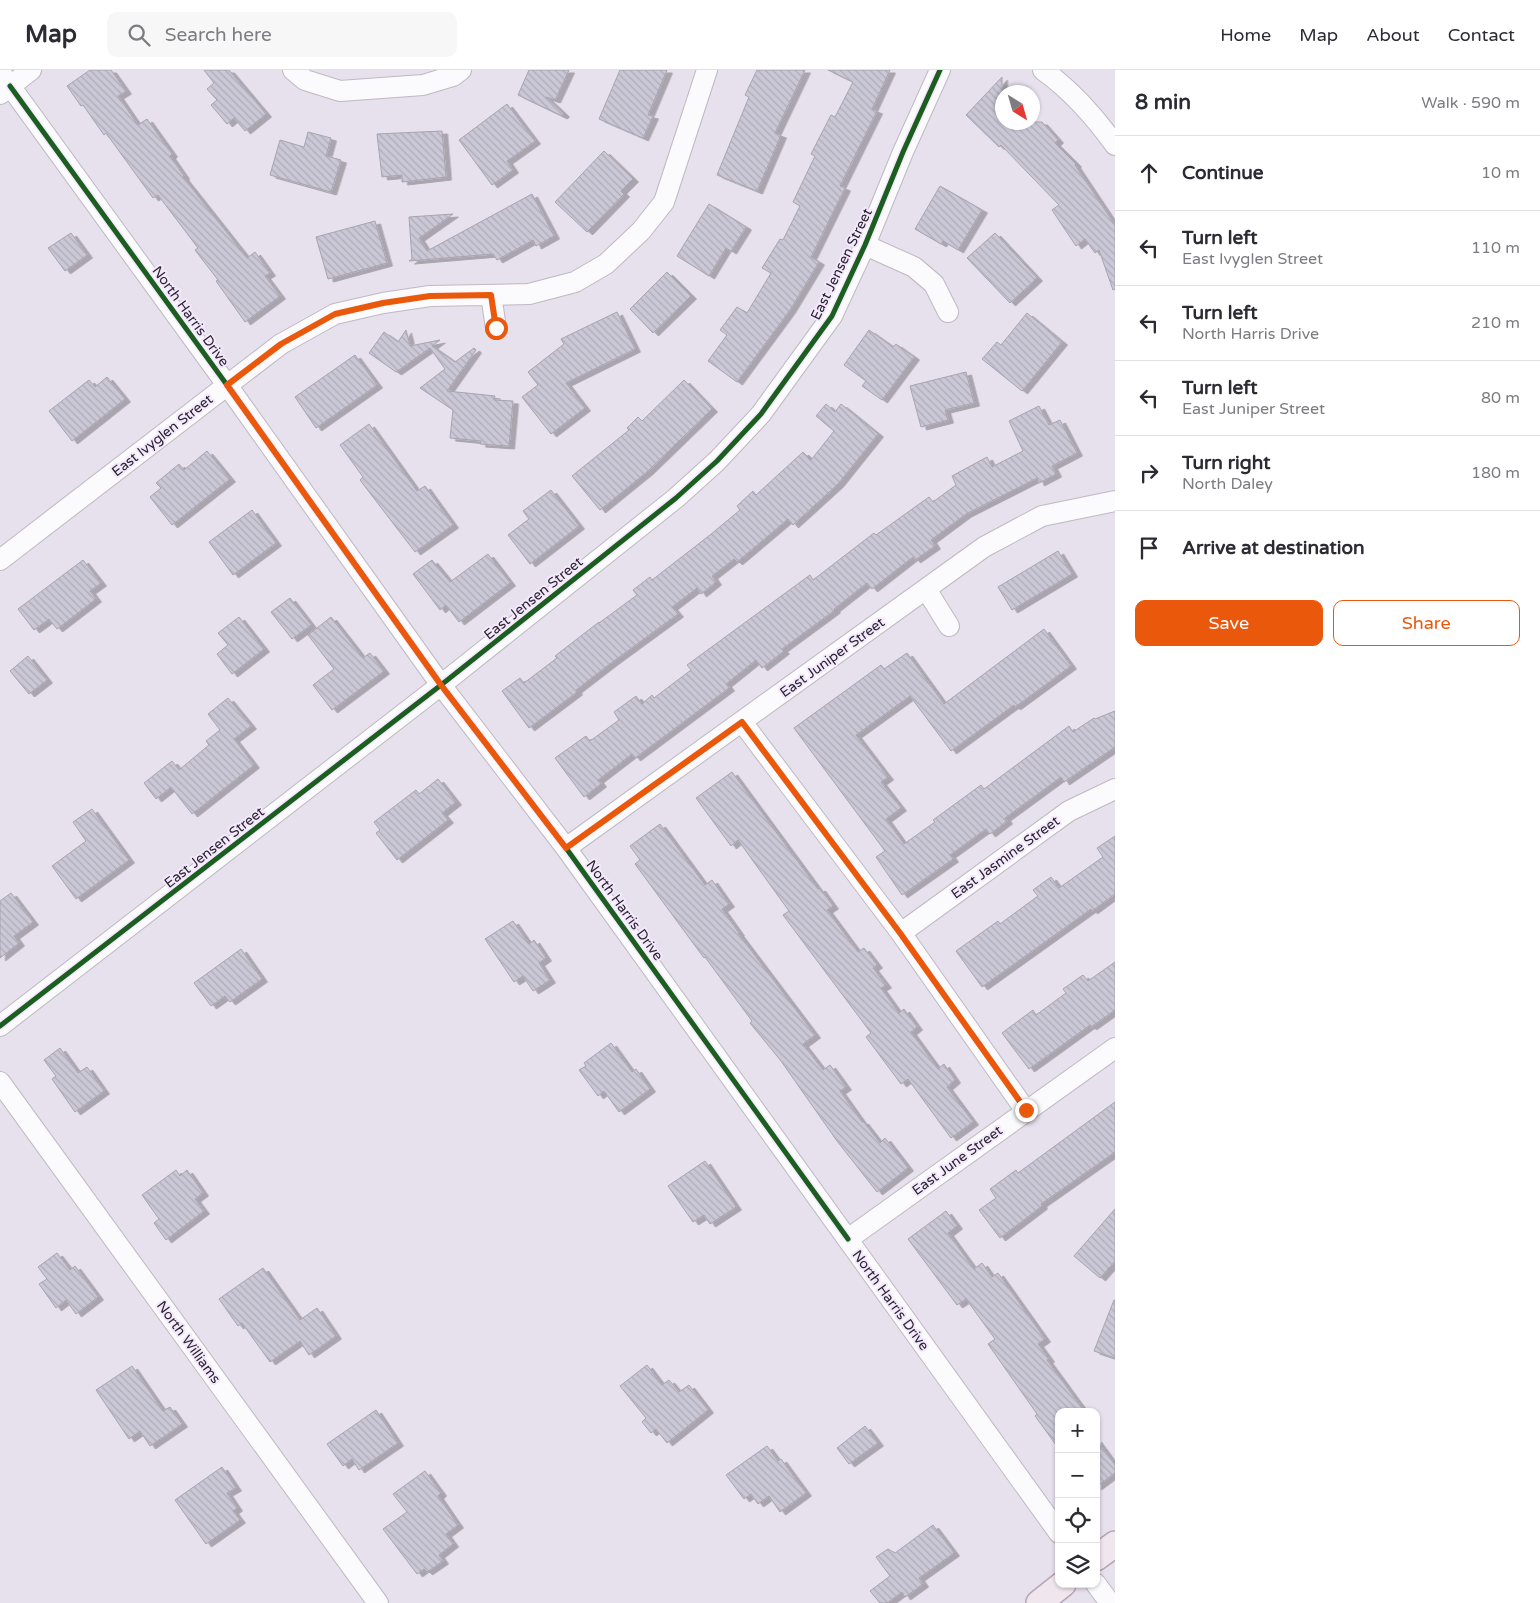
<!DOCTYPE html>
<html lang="en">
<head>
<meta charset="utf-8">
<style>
  :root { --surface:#fff; --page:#f7f7f7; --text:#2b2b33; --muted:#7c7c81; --line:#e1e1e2; --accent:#ea580c }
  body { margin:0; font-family:"Varela Round",sans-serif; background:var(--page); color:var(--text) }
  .controls { position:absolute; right:15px; bottom:15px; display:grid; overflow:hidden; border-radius:10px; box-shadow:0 1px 4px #0004 }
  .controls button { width:45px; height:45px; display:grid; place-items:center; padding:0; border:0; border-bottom:1px solid var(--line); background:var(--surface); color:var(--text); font:25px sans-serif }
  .compass { position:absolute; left:995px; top:15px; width:45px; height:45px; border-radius:50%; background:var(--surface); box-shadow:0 1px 4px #0004; rotate:143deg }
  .stop { position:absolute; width:15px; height:15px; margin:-11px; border:4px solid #ea580c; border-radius:50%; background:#fff }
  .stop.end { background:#ea580c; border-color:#fff; box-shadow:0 1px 5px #0008 }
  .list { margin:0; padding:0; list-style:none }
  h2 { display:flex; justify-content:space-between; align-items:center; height:65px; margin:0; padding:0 20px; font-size:21px }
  h2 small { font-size:16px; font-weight:400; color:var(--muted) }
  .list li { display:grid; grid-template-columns:32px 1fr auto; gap:15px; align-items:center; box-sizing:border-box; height:75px; padding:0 20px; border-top:1px solid var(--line) }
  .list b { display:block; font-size:19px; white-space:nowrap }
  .list p { margin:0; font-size:16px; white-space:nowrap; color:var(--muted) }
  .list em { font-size:16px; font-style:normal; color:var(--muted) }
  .actions { display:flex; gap:10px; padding:15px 20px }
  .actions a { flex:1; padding:11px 0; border:1px solid var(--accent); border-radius:10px; text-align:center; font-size:18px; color:var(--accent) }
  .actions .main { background:var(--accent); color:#fff }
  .icon { flex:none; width:28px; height:28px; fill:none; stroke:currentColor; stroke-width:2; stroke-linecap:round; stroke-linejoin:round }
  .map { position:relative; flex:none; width:1115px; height:1533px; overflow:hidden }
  header { display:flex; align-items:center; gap:30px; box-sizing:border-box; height:70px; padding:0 25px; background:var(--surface); border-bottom:1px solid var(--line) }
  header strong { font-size:24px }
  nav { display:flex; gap:28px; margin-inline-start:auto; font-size:18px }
  .search { width:350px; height:45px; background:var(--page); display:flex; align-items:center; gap:12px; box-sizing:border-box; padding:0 18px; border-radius:10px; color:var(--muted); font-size:19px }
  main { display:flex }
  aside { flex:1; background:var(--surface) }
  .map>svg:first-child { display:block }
  .building { fill:url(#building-back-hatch); stroke:#a7a4ae; filter:url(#shadow) }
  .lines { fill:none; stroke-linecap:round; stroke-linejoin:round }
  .minor-casing { stroke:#beb9c3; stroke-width:22 }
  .major-casing { stroke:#b7a4b5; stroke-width:28 }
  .minor { stroke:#fbfafc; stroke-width:20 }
  .major { stroke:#f0e6ee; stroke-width:25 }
  .cycleway-casing { stroke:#f4e8fd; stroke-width:8 }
  .cycleway { stroke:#1b5e20; stroke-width:5 }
  .route { stroke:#ea580c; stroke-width:6 }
  .labels { text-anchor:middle; stroke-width:4; stroke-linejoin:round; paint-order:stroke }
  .street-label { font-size:14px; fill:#29242d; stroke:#f4e8fd }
</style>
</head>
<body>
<header>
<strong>Map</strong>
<div class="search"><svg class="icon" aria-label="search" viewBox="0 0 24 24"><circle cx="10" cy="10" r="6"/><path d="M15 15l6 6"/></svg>Search here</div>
<nav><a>Home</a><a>Map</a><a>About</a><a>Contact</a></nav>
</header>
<main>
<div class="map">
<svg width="1115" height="1533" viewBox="0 0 1115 1533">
  <defs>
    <pattern id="building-back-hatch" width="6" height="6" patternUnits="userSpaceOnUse" patternTransform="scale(1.25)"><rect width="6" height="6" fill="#cac8d6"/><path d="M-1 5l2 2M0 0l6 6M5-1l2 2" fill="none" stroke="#aeacb8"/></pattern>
    <filter id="shadow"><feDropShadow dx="5.5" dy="3" stdDeviation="0" flood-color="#0004"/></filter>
  </defs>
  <rect width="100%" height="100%" fill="#e7e0ed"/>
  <!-- building -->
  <path class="building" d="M90,0H111L126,21L118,26L138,55L147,49L172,84L170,86L184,106L183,107L247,188L255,182L270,203L265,206L280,226L245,252L216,211L218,210L195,180L198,178L158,125L153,128L106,63L104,65L83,35L81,36L67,16Z
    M204,0H229L266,44L245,61L234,48L227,54L211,35L217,30L207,19L214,13Z
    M529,0H569L555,30L546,27L564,44L562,46L518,25Z
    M620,0H667L648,45L653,46L643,68L599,49Z
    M757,0H805L775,63L781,65L757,121L717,105L749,27L745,25Z
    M828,0H890L872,39L877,41L840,116L845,118L811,187L819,192L790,240L737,312L708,291L727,265L720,260L737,237L747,243L771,203L762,198L780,169L783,170L800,136L793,132L815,86L811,84L831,45L835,47L853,12Z
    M1002,7V52H1042L1058,70L1055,73L1076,94L1075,95L1115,155V219L1113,220L1099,180L1095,183L1085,169L1076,176L1052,140L1059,135L1001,75L999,77L966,45Z
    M507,34L535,71L507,91L513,100L492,115L459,70Z
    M442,61L446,107L402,112V105L382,107L377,64Z
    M308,62L331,68L326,86L341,90L331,122L270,105L280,70L304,77Z
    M604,81L633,109L621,121L624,124L587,162L555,132Z
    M940,116L982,140L958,180L943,171L941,174L915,159Z
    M532,124L554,166L536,176L533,170L497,190L493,184L409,191L412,189L409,147L453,144L419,168L427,181Z
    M709,134L746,157L731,181L726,178L709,206L677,186Z
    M375,151L387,193L328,209L316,167Z
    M71,163L87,185L65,201L48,178Z
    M995,163L1037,208L1010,233L967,188Z
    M667,202L691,226L653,263L630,239Z
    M617,242L635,279L566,313L585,338L551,364L522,327L538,315L528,302L564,274L561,269Z
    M1027,243L1062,272L1022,321L982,289L997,272L1001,275Z
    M406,260L410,276L440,270L432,276L455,292L474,278L476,280L447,321L495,326L494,330L513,331L509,376L480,374L481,371L450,368L453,340L420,318L445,299L430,278L396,302L369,283L384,262L398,272Z
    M869,260L893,277L896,274L914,287L882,330L862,316L866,311L844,295Z
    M355,285L377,315L316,358L295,327Z
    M966,302L974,333L945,340L948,350L921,357L910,316Z
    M107,307L125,329L72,371L49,341L89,310L95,317Z
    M684,310L712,339L648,401L600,440L572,406L629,360L627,358L638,347L642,351Z
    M826,334L835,342L841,334L878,364L838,414L793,455L788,449L737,492L734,489L712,506L716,512L701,524L697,518L672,537L678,544L611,593L576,620L577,622L529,658L502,621L520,608L524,613L557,588L555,586L599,552V553L637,525L633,520L650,507L652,510L710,465L740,440L737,436L753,421L756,425L803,382L811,390L834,361L816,346Z
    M1039,336L1049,355L1060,350L1077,383L1052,396L1056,404L1039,413L1037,408L966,444L931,470L935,476L915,490L913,487L872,519L867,513L834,539L835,540L782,579L784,581L762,598L756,590L726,614L729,618L635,688L632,684L598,710L601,714L584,727L555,688L586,666L590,671L619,650L614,642L636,626L642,634L652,625L654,628L691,600L687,595L810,505L813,510L874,463L876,465L929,427L933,432L956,415L952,406L987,387L992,397L1023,381L1009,351Z
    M369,354L417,421L425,416L453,455L415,482L360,410L363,407L340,375Z
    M207,381L230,409L172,455L150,427L161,418L156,413L179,394L184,400Z
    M551,420L579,456L530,494L508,465L529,449L523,441Z
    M252,440L276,473L233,505L209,472Z
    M1058,481L1072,504L1012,540L998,517Z
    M488,484L510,513L459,552L446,535L440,540L413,504L432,490L450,512Z
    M83,490L101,513L90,521L96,529L57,559L49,549L34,560L18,539Z
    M290,528L311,555L292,569L271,542Z
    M239,547L264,579L232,604L217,584L228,575L218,563Z
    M331,547L363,588L370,583L384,601L332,640L313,615L334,599L308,565Z
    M1044,559L1071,596L1015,637L1014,635L951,681L910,626L856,665L888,707L881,712L901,738L886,749L904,774L935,752L933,750L981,715L984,719L1069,656L1073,662L1094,648L1095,649L1115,641V677L1064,712L1061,707L1005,748L1007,751L990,764L986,759L950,785L953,789L902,825L876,787L885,781L794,658L881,595L884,599L907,583L944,634Z
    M28,586L47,610L29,624L10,601Z
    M228,628L251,656L234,669L254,695L192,744L171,717L156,729L144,713L172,691L179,700L209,675L206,671L220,660L208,644Z
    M732,702L818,819L820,818L833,836L827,840L858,882L864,878L877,895L873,898L886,915L881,918L899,943L904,939L917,957L911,962L938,999L944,994L955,1010L947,1017L973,1052L951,1068L908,1009L901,1014L866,967L871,963L783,845L789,841L738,770L731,776L696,728Z
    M438,709L456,732L442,743L448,750L397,790L376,763L380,760L374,752L416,720L419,724Z
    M92,739L129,790L76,829L52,796L86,771L73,752Z
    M660,754L705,815L712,810L729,834L722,839L739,863H738L815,965L803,974L823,1000L830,995L846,1017L840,1021L862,1052L863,1051L880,1073L885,1068L908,1098L877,1122L837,1071L781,991L750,953L752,951L705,887L704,888L635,794L640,790L630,776Z
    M1115,766V824L1092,841L1091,839L982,917L956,881L998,851L1000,854L1038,826L1033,820L1051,807L1059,818L1103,787L1097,778Z
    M11,823L33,852L14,866L19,873L0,888V831Z
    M513,851L529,874L534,870L546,888L539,893L550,910L533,921L523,906L514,912L485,869Z
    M241,879L262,909L230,932L225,926L211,936L194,913Z
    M1115,892V940L1091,957L1090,955L1029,999L1002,963L1033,940L1036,945L1066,923L1063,919L1083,905L1088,911Z
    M611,973L632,1002L636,999L650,1019L619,1042L604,1021L598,1026L579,1000L586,996L584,993Z
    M60,978L78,1003L87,997L104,1021L75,1042L52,1009L56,1006L44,990Z
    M1115,1032V1082L1041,1134L1042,1136L1000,1168L979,1140L996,1128L990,1119L1016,1100L1018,1103Z
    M705,1091L736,1137L710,1154L704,1145L693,1152L668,1116Z
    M176,1100L180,1106L187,1100L203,1123L195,1129L204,1141L166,1170L154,1153L159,1149L142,1125Z
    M1115,1139V1191L1100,1208L1074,1186Z
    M946,1141L957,1156L948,1163L974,1199L982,1193L992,1207L998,1203L1045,1269L1038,1274L1049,1289L1047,1290L1085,1342H1059V1379L1035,1346L1037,1344L988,1274L995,1269L966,1229L957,1235L908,1169Z
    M57,1183L70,1200L75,1196L98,1227L76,1244L66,1230L56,1238L39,1214L47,1209L38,1197Z
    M263,1198L300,1250L317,1238L336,1266L309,1285L300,1271L270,1292L242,1253L238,1256L219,1229Z
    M1114,1230H1115V1288L1094,1281Z
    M647,1295L662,1315L669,1310L679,1322L689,1315L708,1340L667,1373L656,1359L651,1363L642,1352L646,1348L620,1316Z
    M132,1296L163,1341L170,1337L182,1354L150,1376L140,1361L129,1369L96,1320Z
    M376,1340L398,1373L359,1400L352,1389L343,1396L327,1374Z
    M865,1356L878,1373L849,1394L837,1378Z
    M1096,1369L1115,1395V1403L1096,1417Z
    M767,1376L778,1391L781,1389L806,1423L780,1442L769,1426L758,1434L751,1424L744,1429L726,1405Z
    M222,1397L236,1418L227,1423L237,1438L233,1441L240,1450L206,1474L175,1430Z
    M425,1401L441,1423L438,1426L458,1455L446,1464L453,1474L439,1485L443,1491L427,1502L424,1499L417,1504L383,1459L407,1442L393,1424Z
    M933,1455L954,1483L919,1508L923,1514L905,1527L902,1522L887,1533H880L870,1521L890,1506L876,1487L888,1479L895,1483Z"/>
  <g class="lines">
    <!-- minor casing -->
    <g class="minor-casing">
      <path id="minor" d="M293,0L305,10L340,21L423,15L453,6L461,0
        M1043,0C1071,20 1095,47 1115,75
        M0,2L227,315L441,615L566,778L1059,1463
        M0,24L31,0
        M865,175L914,197L934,214L948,242
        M491,225L496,258
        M0,490L281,274L335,244L383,233L430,226L529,224L575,212L606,194L641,161L664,132L707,0
        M926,519L949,556
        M742,652L901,863L1026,1041
        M566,778L984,477L1042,446L1115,431
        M901,863L1069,741L1115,719
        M0,956L441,615L676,428L717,391L761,344L832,246L865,175L903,82L940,0
        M0,1012L378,1533
        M848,1169L1115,978
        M1096,1514L1110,1533"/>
    </g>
    <!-- major casing -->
    <g class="major-casing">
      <path id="major" d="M1096,1488L1115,1474
        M1039,1533L1063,1514"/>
    </g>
    <!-- minor -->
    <use href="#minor" class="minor"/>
    <!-- major -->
    <use href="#major" class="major"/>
    <!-- cycleway casing -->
    <g class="cycleway-casing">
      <path id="cycleway" d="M10,16L227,315L441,615L566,778L848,1169
        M0,956L441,615L676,428L717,391L761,344L832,246L865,175L903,82L940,0"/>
    </g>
    <!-- cycleway -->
    <use href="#cycleway" class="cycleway"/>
  </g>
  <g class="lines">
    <!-- route -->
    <path class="route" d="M496,258L491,225L430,226L383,233L335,244L281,274L227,315L441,615L566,778L742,652L900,863L1026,1040"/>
  </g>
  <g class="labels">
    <!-- street labels -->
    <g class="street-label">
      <text transform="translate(841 194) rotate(-64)" y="5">East Jensen Street</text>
      <text transform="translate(191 246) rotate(54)" y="5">North Harris Drive</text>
      <text transform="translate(162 365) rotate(-38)" y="5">East Ivyglen Street</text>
      <text transform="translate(533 528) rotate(-39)" y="5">East Jensen Street</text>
      <text transform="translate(832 587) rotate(-36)" y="5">East Juniper Street</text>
      <text transform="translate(214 777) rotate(-38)" y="5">East Jensen Street</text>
      <text transform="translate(1005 787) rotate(-36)" y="5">East Jasmine Street</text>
      <text transform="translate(625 840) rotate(54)" y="5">North Harris Drive</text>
      <text transform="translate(957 1090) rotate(-36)" y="5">East June Street</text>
      <text transform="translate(891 1230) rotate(54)" y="5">North Harris Drive</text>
      <text transform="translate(189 1272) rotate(54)" y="5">North Williams</text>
    </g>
  </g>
</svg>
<div class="controls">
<button>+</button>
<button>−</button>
<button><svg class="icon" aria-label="locate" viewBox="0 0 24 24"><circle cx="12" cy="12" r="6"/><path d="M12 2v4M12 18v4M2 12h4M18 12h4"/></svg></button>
<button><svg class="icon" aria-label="layers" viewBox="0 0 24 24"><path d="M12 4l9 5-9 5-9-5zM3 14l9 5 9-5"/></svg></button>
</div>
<svg class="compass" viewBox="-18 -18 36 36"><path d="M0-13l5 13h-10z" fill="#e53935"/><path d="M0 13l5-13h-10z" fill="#7c7c81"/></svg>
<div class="stop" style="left:496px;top:258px"></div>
<div class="stop end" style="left:1026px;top:1040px"></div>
</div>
<aside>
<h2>8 min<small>Walk · 590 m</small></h2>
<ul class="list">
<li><svg class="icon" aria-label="ahead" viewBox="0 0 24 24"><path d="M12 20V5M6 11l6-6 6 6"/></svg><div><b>Continue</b></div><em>10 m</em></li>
<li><svg class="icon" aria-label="left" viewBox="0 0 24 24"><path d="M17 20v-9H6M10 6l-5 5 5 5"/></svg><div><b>Turn left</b><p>East Ivyglen Street</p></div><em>110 m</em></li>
<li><svg class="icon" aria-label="left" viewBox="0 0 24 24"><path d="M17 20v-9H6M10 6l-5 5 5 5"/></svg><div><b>Turn left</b><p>North Harris Drive</p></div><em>210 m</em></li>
<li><svg class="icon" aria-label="left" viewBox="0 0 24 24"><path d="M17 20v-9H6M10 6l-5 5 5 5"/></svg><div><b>Turn left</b><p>East Juniper Street</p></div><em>80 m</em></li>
<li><svg class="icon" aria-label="right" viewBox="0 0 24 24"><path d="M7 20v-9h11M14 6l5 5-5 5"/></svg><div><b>Turn right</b><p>North Daley</p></div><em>180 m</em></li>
<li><svg class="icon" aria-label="arrive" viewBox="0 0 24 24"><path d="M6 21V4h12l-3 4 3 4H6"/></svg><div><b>Arrive at destination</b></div></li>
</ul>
<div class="actions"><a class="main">Save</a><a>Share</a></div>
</aside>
</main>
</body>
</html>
